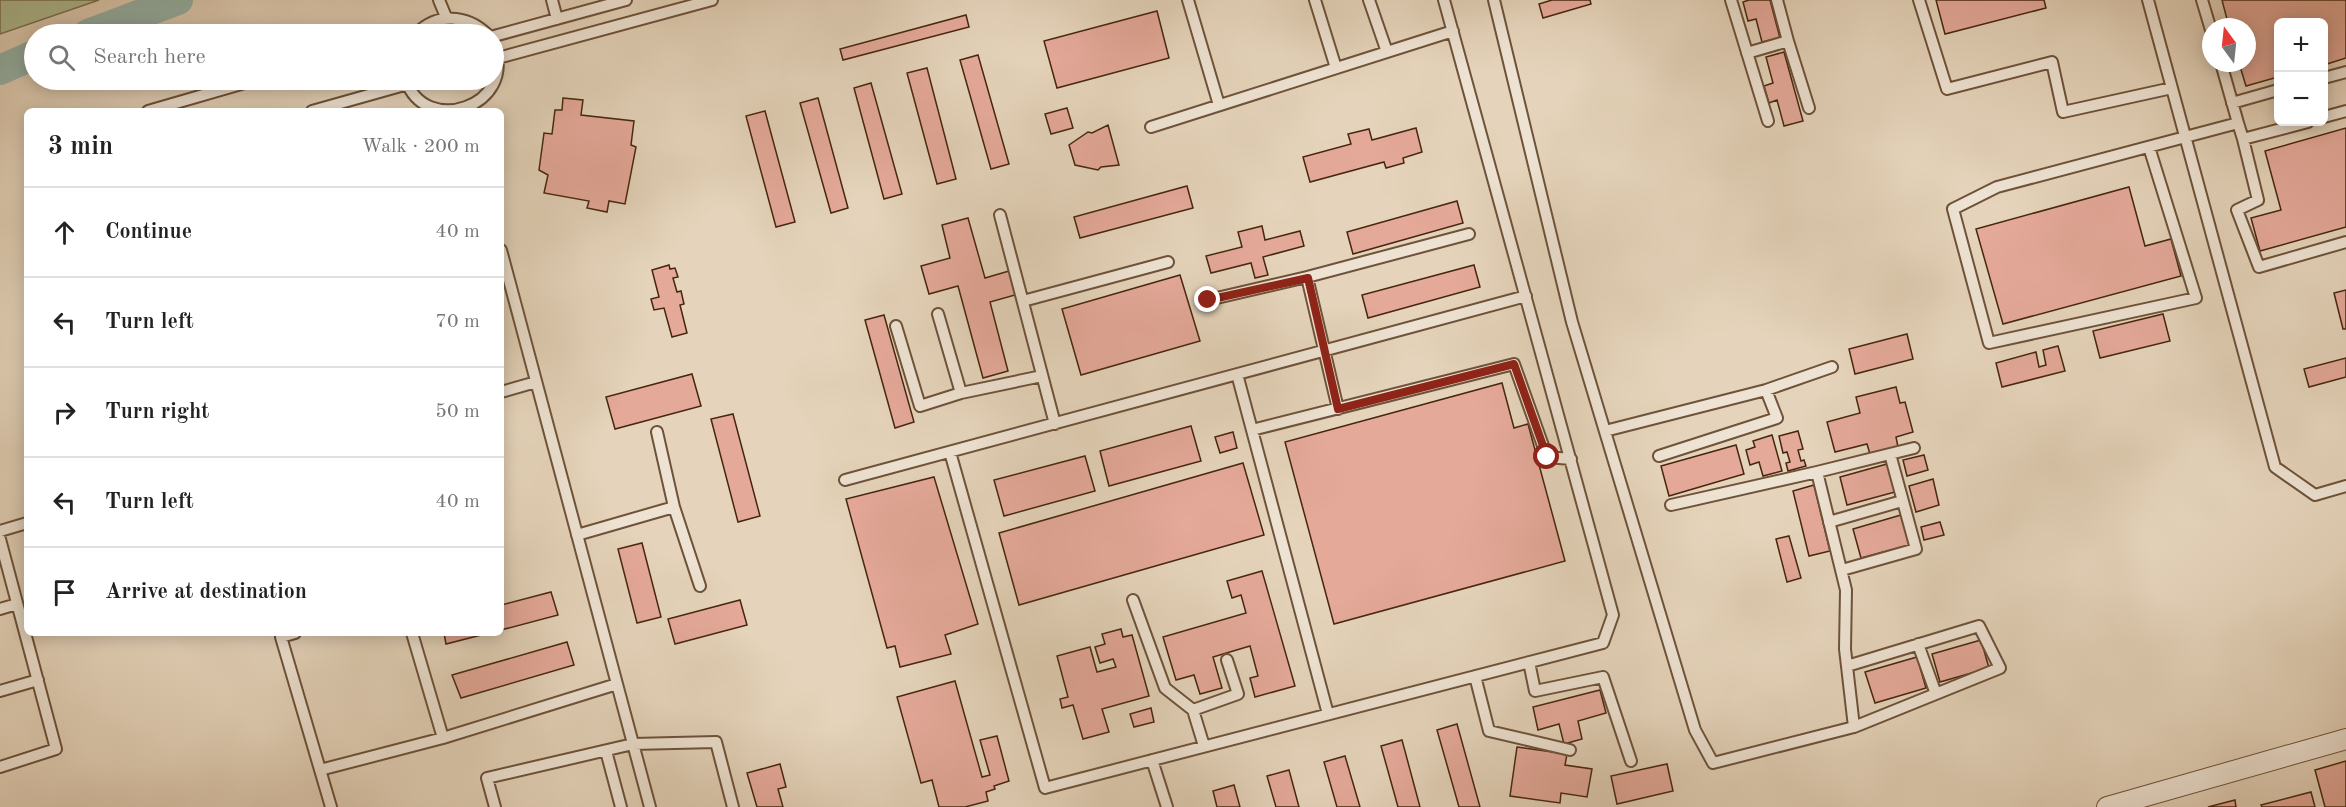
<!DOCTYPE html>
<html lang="en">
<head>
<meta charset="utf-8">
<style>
  :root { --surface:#fff; --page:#f2f2f2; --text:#222; --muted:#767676; --line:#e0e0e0 }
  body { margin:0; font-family:"Old Standard TT",serif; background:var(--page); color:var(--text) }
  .controls { position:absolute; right:18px; top:18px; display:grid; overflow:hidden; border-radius:9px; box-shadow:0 3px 15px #0003 }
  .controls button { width:54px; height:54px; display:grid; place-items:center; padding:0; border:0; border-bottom:2px solid var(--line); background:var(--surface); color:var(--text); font:30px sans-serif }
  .compass { position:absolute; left:2202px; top:18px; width:54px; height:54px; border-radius:50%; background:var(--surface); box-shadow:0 3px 15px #0003; rotate:345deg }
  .stop { position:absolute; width:18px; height:18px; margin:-14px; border:4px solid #8f2418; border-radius:50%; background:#fff }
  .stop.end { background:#8f2418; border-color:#fff; box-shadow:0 2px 6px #0008 }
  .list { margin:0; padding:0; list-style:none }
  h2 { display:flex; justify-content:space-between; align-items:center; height:78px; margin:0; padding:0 24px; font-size:26px }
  h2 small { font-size:20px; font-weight:400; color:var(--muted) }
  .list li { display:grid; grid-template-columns:39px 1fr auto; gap:18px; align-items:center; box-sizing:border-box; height:90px; padding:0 24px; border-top:2px solid var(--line) }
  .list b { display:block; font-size:22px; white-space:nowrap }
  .list em { font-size:20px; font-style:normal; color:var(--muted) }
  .icon { flex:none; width:33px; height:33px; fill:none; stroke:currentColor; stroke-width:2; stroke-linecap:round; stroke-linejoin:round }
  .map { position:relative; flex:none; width:2346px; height:807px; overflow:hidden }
  .search { position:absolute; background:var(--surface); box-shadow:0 3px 15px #0003; left:24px; top:24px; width:480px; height:66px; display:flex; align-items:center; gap:15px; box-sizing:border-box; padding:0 21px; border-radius:33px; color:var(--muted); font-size:22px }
  .panel { position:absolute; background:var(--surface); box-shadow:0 3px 15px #0003; left:24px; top:108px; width:480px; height:528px; border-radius:9px }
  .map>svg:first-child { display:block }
  .green { fill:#afbe94; stroke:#7a7251; stroke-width:1.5 }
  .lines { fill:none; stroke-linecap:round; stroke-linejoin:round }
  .river { stroke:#96b8af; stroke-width:30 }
  .building { fill:#e5a99a; stroke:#46260e; stroke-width:1.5 }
  .lane-casing { stroke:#6e5239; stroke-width:14 }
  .street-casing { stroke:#6e5239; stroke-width:22 }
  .lane { stroke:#eee3d3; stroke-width:10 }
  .street { stroke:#eee3d3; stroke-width:20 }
  .route { stroke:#8f2418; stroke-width:8 }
</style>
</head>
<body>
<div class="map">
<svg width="2346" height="807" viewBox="0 0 2346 807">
  <rect width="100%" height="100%" fill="#e5d4bb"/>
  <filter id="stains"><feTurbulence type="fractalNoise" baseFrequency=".00333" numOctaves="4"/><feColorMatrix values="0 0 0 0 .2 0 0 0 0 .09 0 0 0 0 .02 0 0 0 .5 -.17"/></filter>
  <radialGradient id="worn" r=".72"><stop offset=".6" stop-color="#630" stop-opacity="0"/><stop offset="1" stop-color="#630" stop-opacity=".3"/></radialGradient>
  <!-- green -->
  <path class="green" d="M0,0H99L0,34Z"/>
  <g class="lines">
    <!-- river -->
    <path class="river" d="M88,34L178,0
      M0,70L34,55"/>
  </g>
  <!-- building -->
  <path class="building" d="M1552,0H1590L1591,4L1543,18L1539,4Z
    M1749,0H1770L1780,38L1762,42L1756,19L1748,21L1743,2Z
    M1936,0H2044L2046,8L1945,34Z
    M2222,0H2346V58L2324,65V22H2278V77L2246,86L2239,63H2247V27H2229Z
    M1157,11L1169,58L1057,88L1044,41Z
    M966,15L969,27L843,60L840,49Z
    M1784,52L1803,121L1784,126L1777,100L1769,103L1764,86L1773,83L1766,57Z
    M978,55L1009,164L991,169L960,60Z
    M927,68L956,179L937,184L907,73Z
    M871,83L902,194L884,199L854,88Z
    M563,98L583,100L581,115L634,121L631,145L636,147L625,204L609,201L607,212L587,208L589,201L544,193L548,175L539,170L544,133L552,134L555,110H562Z
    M818,98L848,208L831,213L800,103Z
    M1067,108L1073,128L1051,134L1045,114Z
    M765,111L795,222L776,227L746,116Z
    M1108,125L1119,165L1101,167L1098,170L1075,165L1069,145L1088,132L1092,133Z
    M1416,128L1422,152L1403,158L1404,163L1386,168L1384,162L1310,182L1303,157L1351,144L1348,134L1369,129L1372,140Z
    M2346,128V227L2260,251L2251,218L2281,210L2265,151Z
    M1187,186L1193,208L1080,238L1074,217Z
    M2129,187L2145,246L2171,239L2181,276L2003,324L1976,229Z
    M1457,201L1463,223L1353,254L1347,232Z
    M968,218L985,278L1009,271L1015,295L990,302L1008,371L983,378L958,286L929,294L921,266L950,258L942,225Z
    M1262,226L1265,240L1300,231L1304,246L1263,257L1268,275L1255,278L1251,263L1211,273L1206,256L1242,247L1238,232Z
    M669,265L670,269L675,268L678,277L673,278L677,292L681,291L684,304L680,305L687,333L672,337L664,308L654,310L651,299L659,297L652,270Z
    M1474,265L1480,287L1368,318L1362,295Z
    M1180,275L1200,341L1081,375L1062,309Z
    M2346,290V329H2343L2334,293Z
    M2163,314L2170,341L2100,358L2093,331Z
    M884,315L914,422L895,428L865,320Z
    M1907,334L1913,359L1855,374L1849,349Z
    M2058,346L2065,371L2002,387L1996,363L2036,352L2039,367L2046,365L2043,350Z
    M2346,358V377L2309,387L2304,369Z
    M692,374L701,406L615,429L606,397Z
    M1502,383L1514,428L1528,424L1565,561L1334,624L1285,442Z
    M1896,387L1900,403L1905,402L1913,432L1896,437L1898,447L1870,454L1867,444L1835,452L1827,422L1860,413L1856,397Z
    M733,414L760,516L738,522L711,419Z
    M1191,426L1201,461L1109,486L1100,451Z
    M1798,431L1803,449L1798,450L1801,461L1804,460L1806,466L1788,471L1786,463L1790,462L1787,452L1783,453L1779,436Z
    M1233,432L1237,448L1220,453L1215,437Z
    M1772,435L1782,471L1763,476L1759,462L1750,465L1746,450L1755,447L1753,441Z
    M1736,445L1744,474L1669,496L1661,466Z
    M1924,455L1928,470L1907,476L1903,460Z
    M1085,456L1095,491L1004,516L994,480Z
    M1243,463L1264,535L1019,605L999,533Z
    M1887,464L1895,492L1847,505L1840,477Z
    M934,477L978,624L945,635L951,654L900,667L895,646L887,648L846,499Z
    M1933,479L1939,505L1916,512L1909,486Z
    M1814,485L1830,551L1809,556L1793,491Z
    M1901,515L1910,545L1861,558L1853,529Z
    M1940,522L1944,535L1924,540L1921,527Z
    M1789,536L1801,578L1787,582L1776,539Z
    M642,543L661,617L637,623L618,549Z
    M1262,571L1295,686L1255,697L1250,678L1258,676L1250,646L1213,657L1222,688L1200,694L1194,675L1176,680L1163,637L1246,613L1241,595L1232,598L1227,581Z
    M551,592L558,615L501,630V605Z
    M740,600L747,625L675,644L668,619Z
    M1121,629L1123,637L1132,635L1149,696L1102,709L1109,732L1083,739L1073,705L1062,708L1060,699L1068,697L1057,656L1090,647L1097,672L1116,667L1113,659L1100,663L1095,647L1105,644L1102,634Z
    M444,633H489L446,644Z
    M1981,640L1989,668L1940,682L1932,654Z
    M567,642L574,665L461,698L452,675Z
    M1917,657L1926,688L1875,703L1865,672Z
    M955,681L982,777L990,775L980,740L997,736L1009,781L994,786L995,789L986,792L988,801L965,807H939L932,780L921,783L897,697Z
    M1600,690L1606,713L1578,721L1582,739L1564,744L1559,724L1538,730L1533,707Z
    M1151,708L1154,722L1134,727L1130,714Z
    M1457,724L1480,807H1459L1437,730Z
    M1402,740L1420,807H1398L1381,746Z
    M1517,747L1567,754L1565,765L1592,769L1587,797L1561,793L1560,803L1510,796Z
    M1345,756L1360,807H1337L1324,762Z
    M2346,761V807H2325L2315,770Z
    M780,764L786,787L778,789L783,807H757L747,773Z
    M1667,764L1673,791L1617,804L1611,776Z
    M1289,770L1299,807H1276L1267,776Z
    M1234,785L1240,807H1217L1213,791Z
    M2311,792L2315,807H2262L2261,805Z
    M2235,800L2236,807H2208Z"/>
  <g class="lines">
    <!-- lane casing -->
    <g class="lane-casing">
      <path id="lane" d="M439,0L446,17
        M552,0L557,19
        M1188,0L1219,105
        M1315,0L1336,68
        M1369,0L1387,52
        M1494,0L1572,322L1695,730L1713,763L1854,727L1845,649L1846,590L1817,472
        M1731,0L1768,121
        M1919,0L1947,89L2052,62L2063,112L2172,88
        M2148,0L2275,467L2315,495L2346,486
        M2202,0L2211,30
        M416,34C437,13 466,14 487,34
        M494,36L626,0
        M1788,41L1809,108
        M1747,53L1788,41L1777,0
        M498,58L712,0
        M2324,78L2346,72
        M406,80C425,137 517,106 494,47
        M2232,103L2278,90
        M148,111L255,80
        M312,111L408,84
        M2324,117L2346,111
        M2238,123L2243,139L2308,122
        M1151,127L1453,31
        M2243,139L2258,200L2237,210L2259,267L2346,242
        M2149,147L2196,298L1989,343L1953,209L1997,187L2238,123L2221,63
        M1000,215L1055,424
        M1307,277L1469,234
        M1208,300L1307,277L1338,409
        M1023,301L1168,262
        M938,314L961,393L1042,376
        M896,326L920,406L961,393
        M1237,374L1328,714
        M501,392L536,382
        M1252,430L1514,364L1547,457L1571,459
        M1605,431L1766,390L1832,367
        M950,452L1045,788L1603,643L1613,615L1444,0
        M1659,456L1777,418L1766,390
        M845,480L1526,296
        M1671,505L1817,472L1914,448
        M674,507L700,586
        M1829,522L1902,501
        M0,531L27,523
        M577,535L674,507L657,432
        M0,539L56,749L0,767
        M1842,570L1916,549L1890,454
        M1133,600L1165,688L1193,710L1204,746
        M0,609L17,604
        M295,633L281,637L331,807
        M412,633L443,738
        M1918,644L1936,694
        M1529,662L1535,691L1603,677L1631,761
        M1847,666L1979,626L2000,668L1854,727
        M1475,676L1489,731L1570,750
        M617,684L650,807
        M0,691L38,680
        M1193,710L1238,694L1227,660
        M606,751L621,807
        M1152,760L1167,807
        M320,770L443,738L617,684L501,250
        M495,807L487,778L633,744L716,742L733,807"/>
    </g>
    <!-- street casing -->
    <g class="street-casing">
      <path id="street" d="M2107,807L2346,739"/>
    </g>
    <!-- lane -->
    <use href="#lane" class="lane"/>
    <!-- street -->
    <use href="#street" class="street"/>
  </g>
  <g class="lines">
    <!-- route -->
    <path class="route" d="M1208,300L1308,278L1338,409L1514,364L1547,457"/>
  </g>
  <rect width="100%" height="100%" filter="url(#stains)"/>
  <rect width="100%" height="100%" fill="url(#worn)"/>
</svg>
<div class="controls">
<button>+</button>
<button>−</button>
</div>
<svg class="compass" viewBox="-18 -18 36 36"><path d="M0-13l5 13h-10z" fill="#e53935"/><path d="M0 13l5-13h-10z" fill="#767676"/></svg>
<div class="stop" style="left:1547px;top:457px"></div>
<div class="stop end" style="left:1208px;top:300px"></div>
<div class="search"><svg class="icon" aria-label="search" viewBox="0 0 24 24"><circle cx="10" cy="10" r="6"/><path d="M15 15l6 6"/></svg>Search here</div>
<section class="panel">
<h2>3 min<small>Walk · 200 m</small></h2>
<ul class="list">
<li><svg class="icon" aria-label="ahead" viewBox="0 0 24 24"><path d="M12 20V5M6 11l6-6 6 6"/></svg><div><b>Continue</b></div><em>40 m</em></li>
<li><svg class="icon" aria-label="left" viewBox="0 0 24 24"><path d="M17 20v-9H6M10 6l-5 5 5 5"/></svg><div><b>Turn left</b></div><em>70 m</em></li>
<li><svg class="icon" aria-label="right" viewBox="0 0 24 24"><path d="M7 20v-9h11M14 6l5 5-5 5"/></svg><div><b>Turn right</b></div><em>50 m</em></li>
<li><svg class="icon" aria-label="left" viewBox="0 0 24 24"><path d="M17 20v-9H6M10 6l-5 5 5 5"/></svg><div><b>Turn left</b></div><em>40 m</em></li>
<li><svg class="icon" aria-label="arrive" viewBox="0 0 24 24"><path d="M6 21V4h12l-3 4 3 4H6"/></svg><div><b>Arrive at destination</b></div></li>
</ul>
</section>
</div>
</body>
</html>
